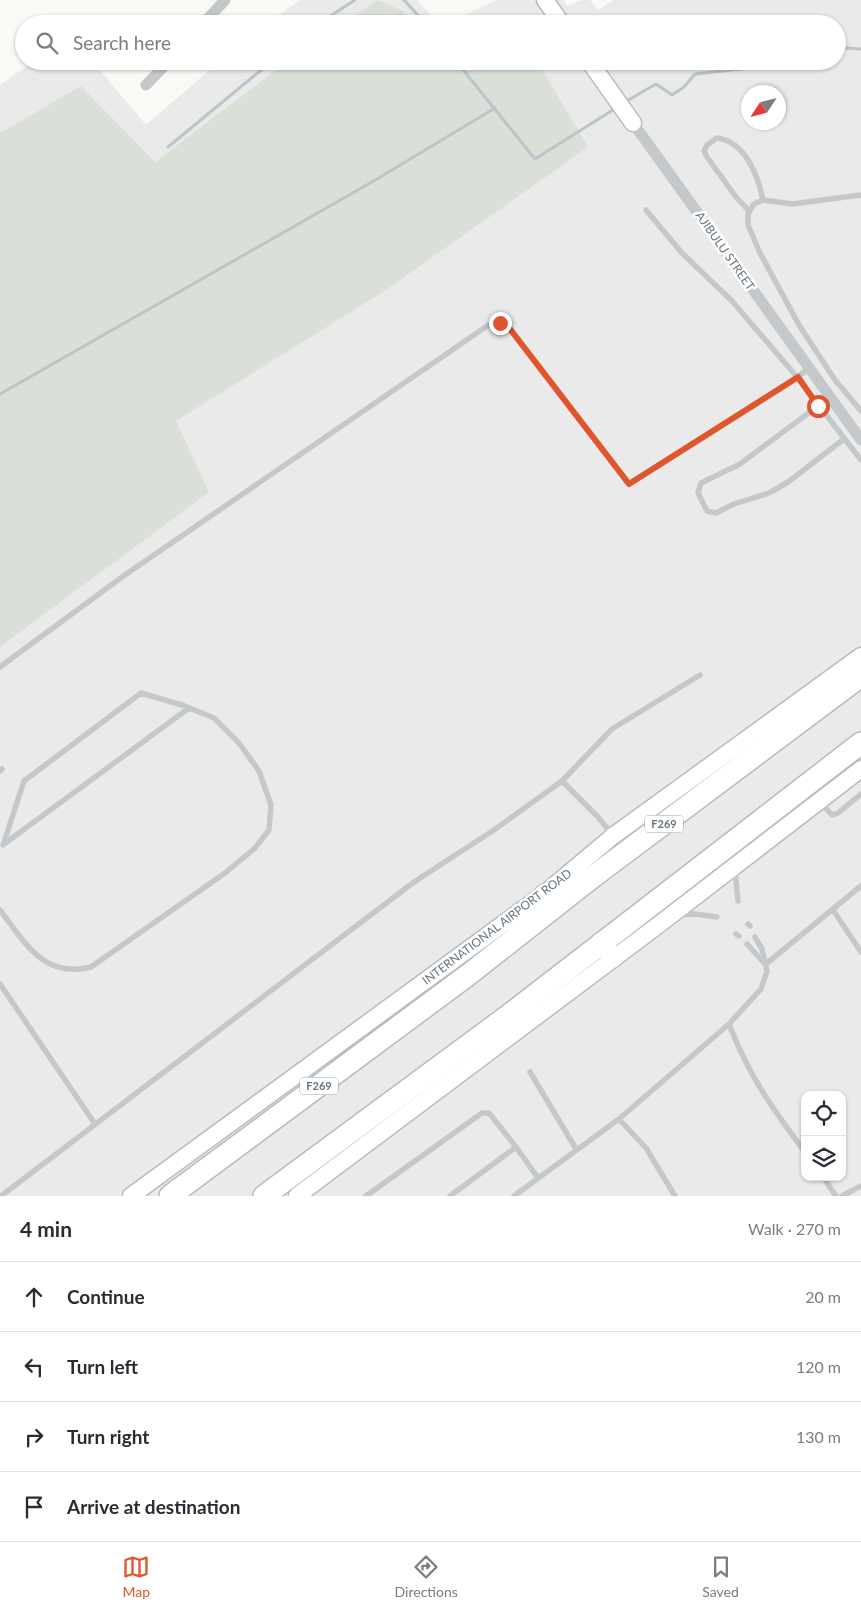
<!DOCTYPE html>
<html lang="en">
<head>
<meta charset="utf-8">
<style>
  :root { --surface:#fff; --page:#f2f2f3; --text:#2b2b33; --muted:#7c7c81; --line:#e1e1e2; --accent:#e1552d }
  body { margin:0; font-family:Lato,sans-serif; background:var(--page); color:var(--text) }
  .controls { position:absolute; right:15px; bottom:15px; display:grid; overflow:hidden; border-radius:10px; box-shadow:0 1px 4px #0004 }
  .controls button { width:45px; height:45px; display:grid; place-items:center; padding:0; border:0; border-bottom:1px solid var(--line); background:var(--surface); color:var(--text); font:25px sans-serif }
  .compass { position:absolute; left:741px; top:85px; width:45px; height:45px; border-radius:50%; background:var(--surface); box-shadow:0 1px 4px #0004; rotate:234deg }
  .stop { position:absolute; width:15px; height:15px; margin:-11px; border:4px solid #e1552d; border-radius:50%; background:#fff }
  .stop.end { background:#e1552d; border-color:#fff; box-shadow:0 1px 5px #0008 }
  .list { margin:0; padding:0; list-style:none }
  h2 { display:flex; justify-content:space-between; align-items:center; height:65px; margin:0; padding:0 20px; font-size:21px }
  h2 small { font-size:16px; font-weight:400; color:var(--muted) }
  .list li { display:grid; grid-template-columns:32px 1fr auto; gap:15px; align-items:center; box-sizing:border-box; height:70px; padding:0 20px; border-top:1px solid var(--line) }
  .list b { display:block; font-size:19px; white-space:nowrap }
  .list em { font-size:16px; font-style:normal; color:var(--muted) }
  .icon { flex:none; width:28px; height:28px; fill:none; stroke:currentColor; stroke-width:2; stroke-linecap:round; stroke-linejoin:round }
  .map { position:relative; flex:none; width:861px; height:1196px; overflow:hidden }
  .search { position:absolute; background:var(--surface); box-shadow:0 1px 4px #0004; left:15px; right:15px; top:15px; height:55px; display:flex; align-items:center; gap:12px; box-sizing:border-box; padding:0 18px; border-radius:28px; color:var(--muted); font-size:19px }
  .sheet { height:345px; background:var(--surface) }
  nav { display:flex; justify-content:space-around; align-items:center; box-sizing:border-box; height:70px; border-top:1px solid var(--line); background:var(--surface); font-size:14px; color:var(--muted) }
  nav a { display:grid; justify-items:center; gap:2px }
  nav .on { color:var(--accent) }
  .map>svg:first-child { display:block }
  .built { fill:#e9eae9; fill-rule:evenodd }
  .green { fill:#dae0d7 }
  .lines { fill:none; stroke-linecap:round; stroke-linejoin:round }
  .stream { stroke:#bac6ca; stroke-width:3 }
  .secondary-casing { stroke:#b6bcc0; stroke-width:19 }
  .primary-casing { stroke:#b7bcbf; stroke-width:21 }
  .highway-casing { stroke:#b7bbbe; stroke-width:24 }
  .lane { stroke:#c4c8cb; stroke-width:5.5 }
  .street { stroke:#c4c8cb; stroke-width:11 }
  .secondary { stroke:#fff; stroke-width:16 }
  .primary { stroke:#fff; stroke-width:19 }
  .highway { stroke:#fff; stroke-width:21 }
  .route { stroke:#e1552d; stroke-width:6 }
  .labels { text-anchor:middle; stroke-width:5; stroke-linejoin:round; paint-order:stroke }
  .shield { fill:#fff; stroke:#929ea7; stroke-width:1 }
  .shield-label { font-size:11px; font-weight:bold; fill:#647481 }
  .street-label { font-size:12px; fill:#647481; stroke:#fff }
</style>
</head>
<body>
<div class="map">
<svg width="861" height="1196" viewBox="0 0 861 1196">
  <rect width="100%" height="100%" fill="#f9f9f6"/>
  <!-- built -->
  <path class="built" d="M300,0H417L438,24H266Z
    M497,0H563L568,6L582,0H590L598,10L614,0H861V1196H0V85L34,61H92L146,125L220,61H837V24H446ZM748,92H778V122H748ZM805,1095H842V1177H805Z"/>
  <!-- green -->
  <path class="green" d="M377,0L401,10L412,24H343Z
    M288,61H440L445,68L460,61H537L588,147L386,290L176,421L209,492L0,647V133L81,86L155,162Z"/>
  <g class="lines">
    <!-- stream -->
    <path class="stream" d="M404,0L426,24
      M318,24L355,0
      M837,50L847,48L861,49
      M456,61L535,159L616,108
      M625,102L656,84L672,95L684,87L695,74L760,67L788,61
      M168,147L272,61
      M0,394L372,182L495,108"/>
    <!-- secondary casing -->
    <g class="secondary-casing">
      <path id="secondary" d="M545,0L562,24
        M589,61L633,123
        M131,1196L544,894L613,836L861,656
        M297,1196L657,926L861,769"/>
    </g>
    <!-- primary casing -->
    <g class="primary-casing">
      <path id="primary" d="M544,894L586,879
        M601,942L613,958"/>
    </g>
    <!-- highway casing -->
    <g class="highway-casing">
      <path id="highway" d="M170,1196L468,975L594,876L861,676
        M264,1196L509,1015L861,743"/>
    </g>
    <!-- lane -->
    <path class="lane" d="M861,195L792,204L763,200L754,204L748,214V225L760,253L799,325L835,380L861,411
      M646,210L682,253L732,301L797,377L861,460
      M749,211L736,197L707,157L704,151L707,145L717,138C746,142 758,176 763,200
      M818,406L740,464L701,483L698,493L707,511L716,513L734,504L769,493L788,482L844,439
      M0,667L122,577L487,326L499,323L510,329L629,484L785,386L808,369
      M0,771L2,769
      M562,781L612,729L700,675
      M821,803L832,815L838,813L861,794
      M4,844L189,708
      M735,871L738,901
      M0,910C25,943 44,979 91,967L225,873L255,848L269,830L271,805L259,771L239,743L214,718L182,705L141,693L24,781L3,845
      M833,910L861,952
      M679,915L695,914L717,917
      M748,924L750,926
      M736,934L739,936
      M747,944L764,963
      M766,964L861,886
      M0,984L95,1124
      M729,1024C749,1076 772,1108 805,1152
      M530,1072L576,1149
      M619,1119L646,1148L675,1196
      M516,1147L538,1178
      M823,1177L836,1196
      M1,1196L414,882L494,830L562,781L597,816L612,834
      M366,1196L482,1113H489L516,1147L450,1196
      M514,1196L619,1119L729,1024L761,989L767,971L762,949L755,937
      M842,1196L861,1186"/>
    <!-- street -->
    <path class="street" d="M203,24L225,0
      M146,85L169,61
      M633,123L861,440"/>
    <!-- secondary -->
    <use href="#secondary" class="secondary"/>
    <!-- primary -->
    <use href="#primary" class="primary"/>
    <!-- highway -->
    <use href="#highway" class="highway"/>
  </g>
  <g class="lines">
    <!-- route -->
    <path class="route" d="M500,323L510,329L629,484L798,377L818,406"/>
  </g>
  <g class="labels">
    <!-- shield labels -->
    <g class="shield">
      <rect x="645" y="815.5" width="38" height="17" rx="4"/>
      <rect x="300" y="1077.5" width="38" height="17" rx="4"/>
    </g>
    <g class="shield-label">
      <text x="664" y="828">F269</text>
      <text x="319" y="1090">F269</text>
    </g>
    <!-- street labels -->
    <g class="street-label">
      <text transform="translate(725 251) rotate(55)" y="4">AJIBULU STREET</text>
      <text transform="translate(497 927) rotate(-37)" y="4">INTERNATIONAL AIRPORT ROAD</text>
    </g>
  </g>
</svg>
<div class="controls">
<button><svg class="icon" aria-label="locate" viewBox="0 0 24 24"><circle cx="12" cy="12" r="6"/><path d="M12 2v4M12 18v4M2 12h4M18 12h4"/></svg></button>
<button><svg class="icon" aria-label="layers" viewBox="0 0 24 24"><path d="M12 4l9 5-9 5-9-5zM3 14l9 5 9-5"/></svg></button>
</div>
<svg class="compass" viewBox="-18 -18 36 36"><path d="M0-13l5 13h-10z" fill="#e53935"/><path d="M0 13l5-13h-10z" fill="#7c7c81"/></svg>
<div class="stop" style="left:818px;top:406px"></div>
<div class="stop end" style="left:500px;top:323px"></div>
<div class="search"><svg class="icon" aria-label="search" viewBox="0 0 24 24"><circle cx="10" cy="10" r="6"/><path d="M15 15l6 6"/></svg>Search here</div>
</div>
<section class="sheet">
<h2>4 min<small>Walk · 270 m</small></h2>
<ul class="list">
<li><svg class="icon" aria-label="ahead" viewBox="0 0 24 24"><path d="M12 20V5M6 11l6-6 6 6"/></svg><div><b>Continue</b></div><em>20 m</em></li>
<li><svg class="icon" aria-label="left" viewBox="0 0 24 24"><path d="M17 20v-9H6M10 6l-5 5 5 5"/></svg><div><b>Turn left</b></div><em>120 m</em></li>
<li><svg class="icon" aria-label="right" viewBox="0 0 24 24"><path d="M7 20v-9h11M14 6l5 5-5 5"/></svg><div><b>Turn right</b></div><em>130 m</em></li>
<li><svg class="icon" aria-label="arrive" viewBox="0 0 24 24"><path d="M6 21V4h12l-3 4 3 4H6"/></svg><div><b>Arrive at destination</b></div></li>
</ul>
</section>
<nav>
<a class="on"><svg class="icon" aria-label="map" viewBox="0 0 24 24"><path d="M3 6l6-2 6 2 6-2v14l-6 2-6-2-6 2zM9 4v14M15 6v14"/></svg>Map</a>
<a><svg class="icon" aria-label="directions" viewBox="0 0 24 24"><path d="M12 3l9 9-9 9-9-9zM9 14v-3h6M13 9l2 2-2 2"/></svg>Directions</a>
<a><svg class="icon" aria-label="saved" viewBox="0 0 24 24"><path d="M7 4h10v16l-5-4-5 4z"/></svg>Saved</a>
</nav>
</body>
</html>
